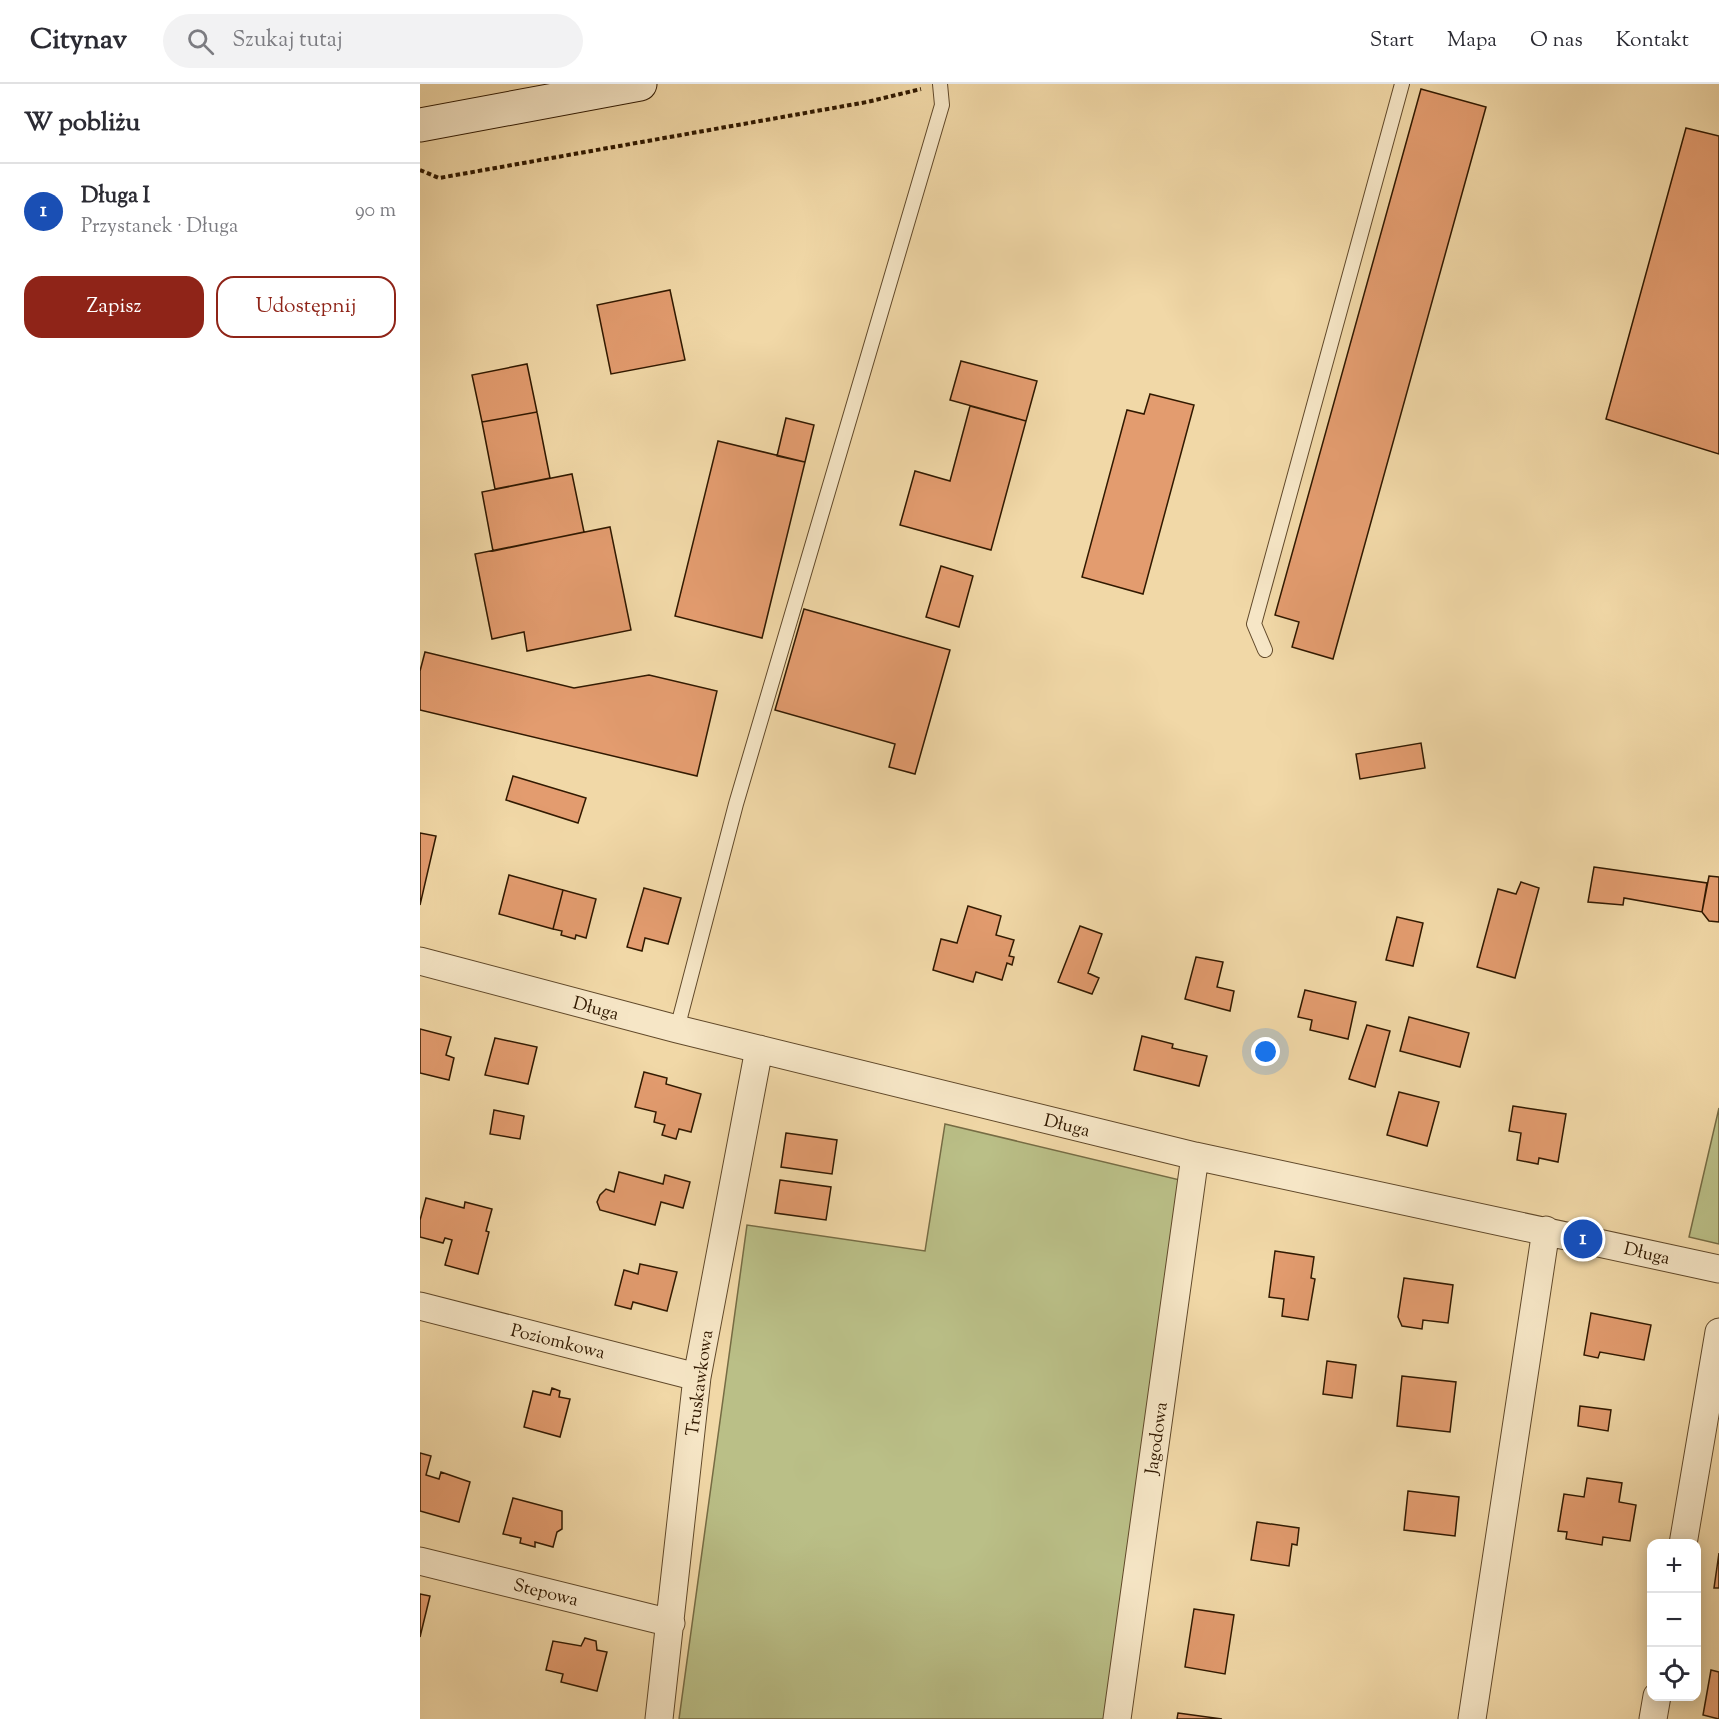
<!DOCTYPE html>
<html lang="pl">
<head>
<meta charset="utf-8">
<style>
  :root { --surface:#fff; --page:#f2f2f3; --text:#2b2b33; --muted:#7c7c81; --line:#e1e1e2; --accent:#8f2418 }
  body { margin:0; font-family:"Sorts Mill Goudy",serif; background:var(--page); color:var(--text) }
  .controls { position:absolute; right:18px; bottom:18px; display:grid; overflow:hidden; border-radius:12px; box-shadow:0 3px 15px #0003 }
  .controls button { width:54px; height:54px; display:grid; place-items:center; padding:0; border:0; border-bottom:2px solid var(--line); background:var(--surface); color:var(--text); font:30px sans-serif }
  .you { position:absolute; left:846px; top:968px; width:21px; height:21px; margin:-15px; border:4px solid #fff; border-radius:50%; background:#1a73e8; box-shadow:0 0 0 9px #1a73e833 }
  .badge { display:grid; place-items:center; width:39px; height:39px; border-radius:50%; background:var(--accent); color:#fff; font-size:20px; font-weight:700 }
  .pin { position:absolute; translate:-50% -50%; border:3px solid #fff; box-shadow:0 2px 6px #0006 }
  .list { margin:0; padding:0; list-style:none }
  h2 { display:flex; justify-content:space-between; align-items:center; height:78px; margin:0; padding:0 24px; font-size:26px }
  h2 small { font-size:20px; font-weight:400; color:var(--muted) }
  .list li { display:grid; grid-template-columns:39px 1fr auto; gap:18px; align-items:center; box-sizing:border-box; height:96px; padding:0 24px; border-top:2px solid var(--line) }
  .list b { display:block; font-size:22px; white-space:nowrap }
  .list p { margin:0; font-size:20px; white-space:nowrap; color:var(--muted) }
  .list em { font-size:20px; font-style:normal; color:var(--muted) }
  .actions { display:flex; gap:12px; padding:18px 24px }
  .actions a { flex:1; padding:14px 0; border:2px solid var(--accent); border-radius:18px; text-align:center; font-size:21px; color:var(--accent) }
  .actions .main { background:var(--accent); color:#fff }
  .icon { flex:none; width:33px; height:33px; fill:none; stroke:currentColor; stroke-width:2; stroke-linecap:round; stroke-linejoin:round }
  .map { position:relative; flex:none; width:1299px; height:1635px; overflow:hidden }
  header { display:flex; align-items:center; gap:36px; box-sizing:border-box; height:84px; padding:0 30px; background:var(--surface); border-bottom:2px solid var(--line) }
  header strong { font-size:28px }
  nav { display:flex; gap:33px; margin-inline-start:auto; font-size:21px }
  .search { width:420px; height:54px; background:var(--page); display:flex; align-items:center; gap:15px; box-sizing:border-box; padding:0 21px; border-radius:33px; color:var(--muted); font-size:22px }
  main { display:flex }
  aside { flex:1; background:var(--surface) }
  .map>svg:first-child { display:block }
  .green { fill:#babf87; stroke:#766c44; stroke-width:1.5 }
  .building { fill:#e39c6f; stroke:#311900; stroke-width:1.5 }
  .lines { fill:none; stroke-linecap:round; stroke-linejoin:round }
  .lane-casing { stroke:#61492a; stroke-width:16 }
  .street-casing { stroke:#61492a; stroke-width:29 }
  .secondary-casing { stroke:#311900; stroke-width:35 }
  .path { stroke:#311900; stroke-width:4; stroke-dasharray:4.5 3; stroke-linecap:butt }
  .lane { stroke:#f6e6c6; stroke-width:14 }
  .street { stroke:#f6e6c6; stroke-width:27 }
  .secondary { stroke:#f6e6c6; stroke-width:33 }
  .labels { text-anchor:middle; stroke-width:4.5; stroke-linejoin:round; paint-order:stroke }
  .street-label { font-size:18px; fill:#311900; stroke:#f6e6c6 }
</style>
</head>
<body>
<header>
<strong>Citynav</strong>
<div class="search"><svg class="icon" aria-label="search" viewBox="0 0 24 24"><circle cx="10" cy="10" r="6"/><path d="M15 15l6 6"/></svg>Szukaj tutaj</div>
<nav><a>Start</a><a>Mapa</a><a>O nas</a><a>Kontakt</a></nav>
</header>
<main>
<aside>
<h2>W pobliżu<small></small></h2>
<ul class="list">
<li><span class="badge" style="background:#1a4fb4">1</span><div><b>Długa I</b><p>Przystanek · Długa</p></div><em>90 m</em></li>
</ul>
<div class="actions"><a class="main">Zapisz</a><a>Udostępnij</a></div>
</aside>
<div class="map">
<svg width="1299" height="1635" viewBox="0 0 1299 1635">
  <rect width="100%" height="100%" fill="#f1d8a7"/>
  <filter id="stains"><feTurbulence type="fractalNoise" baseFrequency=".00333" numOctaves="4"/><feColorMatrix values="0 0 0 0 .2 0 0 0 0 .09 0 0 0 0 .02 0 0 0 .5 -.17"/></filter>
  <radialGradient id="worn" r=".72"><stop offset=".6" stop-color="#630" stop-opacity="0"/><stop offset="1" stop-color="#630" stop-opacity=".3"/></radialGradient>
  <!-- green -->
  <path class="green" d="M1299,1024V1160L1269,1153Z
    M525,1040L760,1096L685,1635H259L327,1141L505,1167Z"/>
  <!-- building -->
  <path class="building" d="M1001,5L1066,23L913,575L872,563L879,538L855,531Z
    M1266,44L1299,52V370L1186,335Z
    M250,206L265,276L191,290L177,221Z
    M541,277L617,297L606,337L530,316Z
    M107,280L117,328L62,338L52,291Z
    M730,310L774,321L723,510L662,493L707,326L724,330Z
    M550,322L606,337L571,466L480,441L495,387L530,397Z
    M117,328L130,394L75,405L62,338Z
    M366,334L394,341L385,378L357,372Z
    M298,357L385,378L342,554L255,532Z
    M152,390L164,448L73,467L62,408Z
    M190,443L211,546L107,567L104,548L72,555L55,470Z
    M521,482L553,492L539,543L506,533Z
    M384,525L530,566L495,690L469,683L475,660L355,626Z
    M5,568L154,604L229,591L297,607L277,692L0,626V587Z
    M1001,659L1005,684L940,695L936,670Z
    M93,692L166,714L158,739L86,716Z
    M0,749L16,752L0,821Z
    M1174,783L1287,799L1282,828L1204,814L1203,821L1168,818Z
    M89,791L143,806L133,845L79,830Z
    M1289,792L1299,793V838L1289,837L1282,828Z
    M1101,798L1119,804L1095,894L1057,883L1078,805L1096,810Z
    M224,804L261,814L248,860L225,854L222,867L207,863Z
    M143,806L176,815L166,854L156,851L155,855L141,851L142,847L133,845Z
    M548,822L581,832L576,851L594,856L589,872L594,873L592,881L587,879L582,896L556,888L553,898L513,886L521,855L537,859Z
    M977,833L1003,839L993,882L966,876Z
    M660,842L682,850L668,889L679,894L672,910L638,898Z
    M776,873L803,878L797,903L814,907L810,927L765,915Z
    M885,906L936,918L928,955L890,946L892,936L878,933Z
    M989,933L1049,949L1040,983L980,967Z
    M947,941L970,947L955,1003L929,995Z
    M0,945L31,953L26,971L34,974L29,996L0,989Z
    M722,952L753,960L752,964L787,972L779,1002L714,986Z
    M75,954L117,963L108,1000L65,991Z
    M224,988L247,994L246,1000L281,1010L271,1048L259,1045L256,1055L242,1051L245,1041L234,1038L236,1028L215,1023Z
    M979,1008L1019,1018L1007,1062L967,1051Z
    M1093,1022L1146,1030L1138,1078L1119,1074L1118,1080L1097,1076L1101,1049L1089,1047Z
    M74,1026L104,1032L100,1055L70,1050Z
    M366,1049L417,1056L412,1090L361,1083Z
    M199,1088L243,1100L245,1091L270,1098L263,1124L241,1118L235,1141L180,1126L177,1118L180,1111L186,1105L194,1108Z
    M360,1096L411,1103L406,1136L355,1129Z
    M6,1114L44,1124L45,1118L72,1125L66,1147L69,1148L58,1190L25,1181L32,1156L25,1154L23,1159L0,1153V1136Z
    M855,1167L894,1173L891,1194L895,1195L888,1236L862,1232L864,1215L849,1213Z
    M220,1180L257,1188L247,1227L213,1218L211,1225L195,1221L204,1186L218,1190Z
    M984,1194L1033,1201L1028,1239L1003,1236L1002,1245L982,1242L978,1233Z
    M1171,1229L1231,1241L1224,1276L1180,1268L1178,1274L1164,1271Z
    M907,1277L936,1281L932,1314L903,1310Z
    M982,1292L1036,1298L1030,1348L977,1342Z
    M132,1304L140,1307L139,1313L150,1315L140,1353L104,1343L113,1307L130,1311Z
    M1160,1322L1191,1326L1188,1347L1158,1342Z
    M0,1369L11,1372L6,1391L19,1395L21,1388L50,1398L39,1438L0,1427Z
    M1167,1394L1202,1399L1199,1418L1216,1421L1210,1457L1183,1453L1182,1461L1146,1455L1147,1448L1138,1447L1144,1410L1164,1413Z
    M988,1407L1039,1413L1035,1452L984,1446Z
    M93,1414L142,1427V1445L137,1448L133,1463L115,1458V1463L100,1459L101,1454L83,1450Z
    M837,1438L879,1444L877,1461L872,1460L869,1482L831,1476Z
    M1299,1469V1504H1294Z
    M0,1510L10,1512L0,1553Z
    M774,1525L814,1531L805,1590L765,1583Z
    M165,1554L176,1557L177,1566L187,1568L177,1607L141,1598L143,1590L126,1586L133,1557L161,1562Z
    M1291,1586L1299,1588V1635L1283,1631Z
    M758,1629L802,1635H757Z"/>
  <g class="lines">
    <!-- lane casing -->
    <g class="lane-casing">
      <path id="lane" d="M845,566L834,540L982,0
        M257,945L316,720L522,21L520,0"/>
    </g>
    <!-- street casing -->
    <g class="street-casing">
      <path id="street" d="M0,877L257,945L775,1072L1299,1185
        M0,1222L277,1293
        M1263,1460L1299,1248
        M0,1477L251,1539
        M239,1635L277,1293L339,965
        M697,1635L775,1072
        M1052,1635L1126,1146
        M1233,1635L1237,1612"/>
    </g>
    <!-- secondary casing -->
    <g class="secondary-casing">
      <path id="secondary" d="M0,41L220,0"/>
    </g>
    <!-- path -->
    <path class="path" d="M0,86L19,94L447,18L501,5"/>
    <!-- lane -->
    <use href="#lane" class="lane"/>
    <!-- street -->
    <use href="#street" class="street"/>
    <!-- secondary -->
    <use href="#secondary" class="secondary"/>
  </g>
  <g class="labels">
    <!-- street labels -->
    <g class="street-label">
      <text transform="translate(176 924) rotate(15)" y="6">Długa</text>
      <text transform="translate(647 1041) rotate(14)" y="6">Długa</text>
      <text transform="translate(1227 1169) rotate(13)" y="6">Długa</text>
      <text transform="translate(138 1257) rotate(14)" y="6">Poziomkowa</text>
      <text transform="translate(279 1299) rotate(-82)" y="6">Truskawkowa</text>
      <text transform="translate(736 1354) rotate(-82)" y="6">Jagodowa</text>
      <text transform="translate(126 1508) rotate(14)" y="6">Stepowa</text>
    </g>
  </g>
  <rect width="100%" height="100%" filter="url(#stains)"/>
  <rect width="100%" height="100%" fill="url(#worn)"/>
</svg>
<div class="controls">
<button>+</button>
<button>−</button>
<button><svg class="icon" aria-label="locate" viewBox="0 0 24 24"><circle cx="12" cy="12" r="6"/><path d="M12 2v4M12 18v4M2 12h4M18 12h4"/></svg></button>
</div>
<div class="you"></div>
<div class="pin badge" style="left:1163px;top:1155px;background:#1a4fb4">1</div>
</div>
</main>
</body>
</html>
